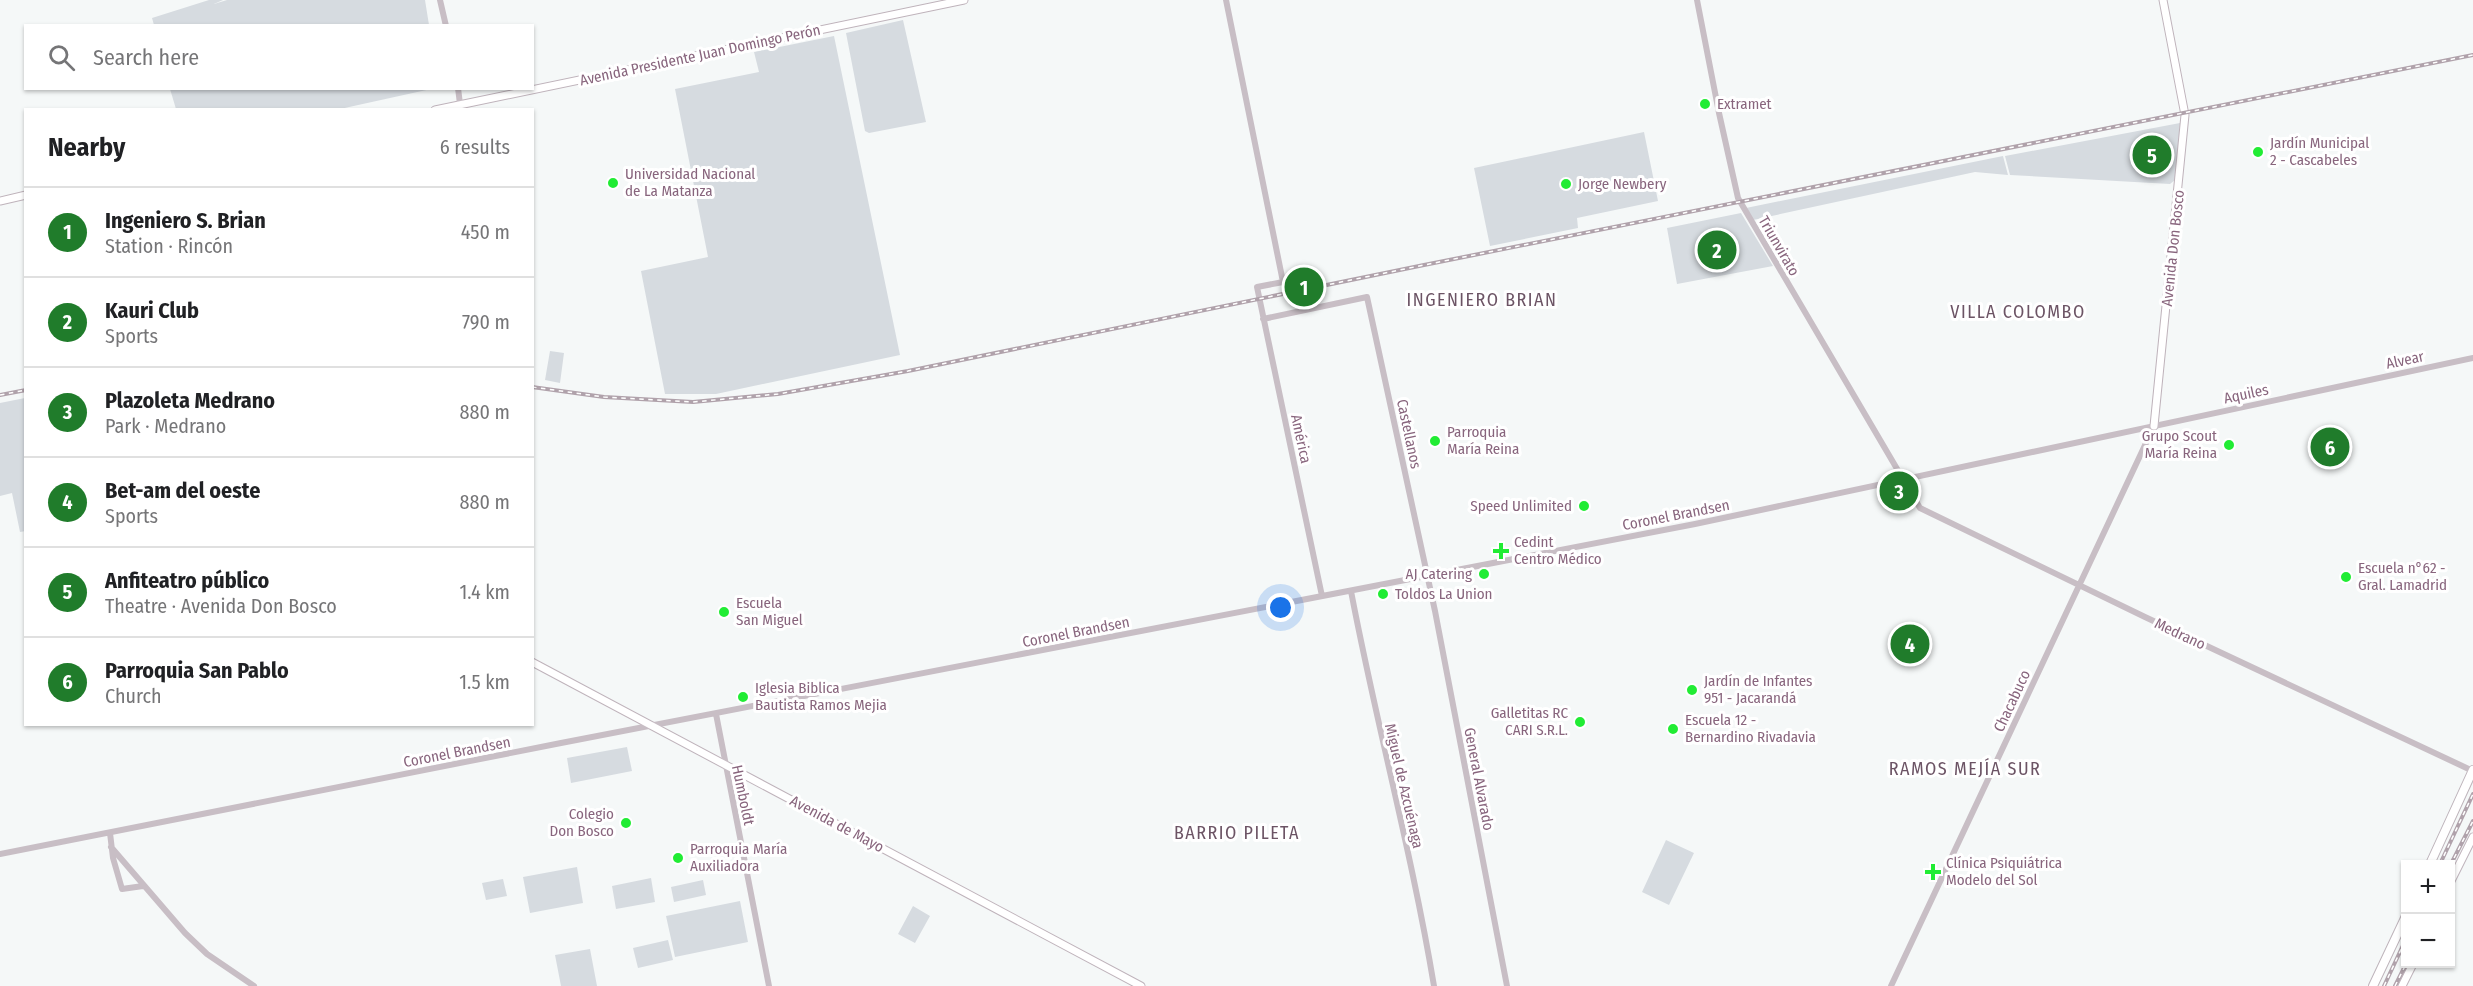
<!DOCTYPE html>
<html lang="en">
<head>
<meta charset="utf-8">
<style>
  :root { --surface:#fff; --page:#f2f2f2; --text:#202124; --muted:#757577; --line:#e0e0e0; --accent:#207c2b }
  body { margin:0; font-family:"Fira Sans Condensed",sans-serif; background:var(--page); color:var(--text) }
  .controls { position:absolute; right:18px; bottom:18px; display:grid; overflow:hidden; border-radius:0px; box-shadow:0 2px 4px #0004 }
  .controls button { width:54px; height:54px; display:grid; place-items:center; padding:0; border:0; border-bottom:2px solid var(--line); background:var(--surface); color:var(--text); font:30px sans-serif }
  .you { position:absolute; left:1281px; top:608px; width:21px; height:21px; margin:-15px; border:4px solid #fff; border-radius:50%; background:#1a73e8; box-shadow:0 0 0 9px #1a73e833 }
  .badge { display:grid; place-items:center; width:39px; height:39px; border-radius:50%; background:var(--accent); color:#fff; font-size:20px; font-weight:700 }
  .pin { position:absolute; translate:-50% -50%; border:3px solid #fff; box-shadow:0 2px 6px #0006 }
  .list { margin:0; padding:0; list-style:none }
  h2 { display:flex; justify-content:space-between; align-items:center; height:78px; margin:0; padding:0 24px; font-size:26px }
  h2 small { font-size:20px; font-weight:400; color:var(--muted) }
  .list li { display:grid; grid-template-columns:39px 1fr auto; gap:18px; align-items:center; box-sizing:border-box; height:90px; padding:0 24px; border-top:2px solid var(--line) }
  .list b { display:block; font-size:22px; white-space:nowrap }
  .list p { margin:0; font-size:20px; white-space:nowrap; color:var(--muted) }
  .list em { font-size:20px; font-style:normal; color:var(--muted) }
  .icon { flex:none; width:33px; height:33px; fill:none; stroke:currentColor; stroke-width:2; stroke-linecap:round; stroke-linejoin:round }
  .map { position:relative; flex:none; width:2473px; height:986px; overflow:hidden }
  .search { position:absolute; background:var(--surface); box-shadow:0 2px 4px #0004; left:24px; top:24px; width:510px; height:66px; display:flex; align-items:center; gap:15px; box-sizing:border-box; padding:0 21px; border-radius:0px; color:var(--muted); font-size:22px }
  .panel { position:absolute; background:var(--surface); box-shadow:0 2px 4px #0004; left:24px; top:108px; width:510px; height:618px; border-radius:0px }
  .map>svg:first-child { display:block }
  .green { fill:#d6dbe0 }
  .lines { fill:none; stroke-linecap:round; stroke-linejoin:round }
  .secondary-casing { stroke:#bfb3bb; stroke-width:9 }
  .primary-casing { stroke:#beb4bb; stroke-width:10 }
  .tertiary { stroke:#c8bec5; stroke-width:6 }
  .secondary { stroke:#fff; stroke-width:7 }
  .primary { stroke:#fff; stroke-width:8 }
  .rail-casing { stroke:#b0a2ab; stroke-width:4 }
  .rail { stroke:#fff; stroke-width:1.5; stroke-dasharray:4.5; stroke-linecap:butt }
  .poi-dot { fill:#21ec34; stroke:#fff; stroke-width:2 }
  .labels { text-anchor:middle; stroke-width:6; stroke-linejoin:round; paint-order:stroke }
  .street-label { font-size:15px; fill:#88657d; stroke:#fff }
  .poi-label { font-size:15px; fill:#88657d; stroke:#fff; text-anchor:start }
  .quarter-label { font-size:18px; letter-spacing:1.5px; fill:#6c5465; stroke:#fff }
</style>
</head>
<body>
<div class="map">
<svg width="2473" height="986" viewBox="0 0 2473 986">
  <rect width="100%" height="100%" fill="#f5f8f8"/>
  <!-- green -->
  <path class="green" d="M209,0H223L214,4L227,0H425L429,25H154L152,18Z
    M903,20L926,122L869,133L865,131L846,33Z
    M834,36L900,355L716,394H665L641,271L708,257L675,89L759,72L754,52Z
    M170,89V88L431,89L340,109H176Z
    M2180,123L2175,180L2170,184L2010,175L2005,156Z
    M1644,132L1658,201L1577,218L1578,228L1490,246L1474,168Z
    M2003,156L2008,175L1975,172L1753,220L1746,208Z
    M1741,213L1773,266L1677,284L1667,228Z
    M550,351L564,353L560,383L545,380Z
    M25,398L26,531L20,532L12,493L0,496V403Z
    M627,747L632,771L571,783L567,758Z
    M1666,840L1694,853L1669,905L1642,892Z
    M577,867L583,903L530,913L523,877Z
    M651,878L655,902L616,909L612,886Z
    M503,879L507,896L486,900L482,883Z
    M703,880L706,895L674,902L671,887Z
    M740,901L748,942L675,957L666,916Z
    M913,906L930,916L915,943L898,934Z
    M668,940L673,960L638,968L633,948Z
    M590,949L597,986H561L555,955Z"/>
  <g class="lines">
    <!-- secondary casing -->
    <g class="secondary-casing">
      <path id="secondary" d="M435,110L964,0
        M0,201L26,195
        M2154,426L2185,115L2163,0
        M532,662L1141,986
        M2450,883L2473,837
        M2402,986L2413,964"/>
    </g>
    <!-- primary casing -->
    <g class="primary-casing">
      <path id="primary" d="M2430,864L2473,770
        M2373,986L2406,916"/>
    </g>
    <!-- tertiary -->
    <path class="tertiary" d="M440,0L446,26
      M1226,0L1283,282L1257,287L1322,596
      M1697,0L1719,113L1738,198L1920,508L2145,617L2473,771
      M458,88L460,104
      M1263,319L1367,297L1435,611L1507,986
      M1351,591C1376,723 1412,853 1434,986
      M716,714L769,986
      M110,833L113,858L122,889L143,886
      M111,847L185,933L207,954L254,986
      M0,854L561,743L1695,524L2473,358
      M1891,986L2154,426"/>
    <!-- secondary -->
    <use href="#secondary" class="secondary"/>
    <!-- primary -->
    <use href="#primary" class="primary"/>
    <!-- rail casing -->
    <g class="rail-casing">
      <path id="rail" d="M532,387L604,397L693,402L778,394L908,371L1424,265L2473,55
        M0,395L26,390
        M2440,864L2473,794
        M2450,866L2473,821
        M2384,986L2406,939
        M2395,986L2406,964"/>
    </g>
    <!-- rail -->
    <use href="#rail" class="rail"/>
  </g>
  <!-- markers -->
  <g class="poi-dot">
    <circle cx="1705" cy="104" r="6"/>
    <circle cx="2258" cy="152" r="6"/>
    <circle cx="613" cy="183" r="6"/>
    <circle cx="1566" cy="184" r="6"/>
    <circle cx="1435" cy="441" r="6"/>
    <circle cx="2229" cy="445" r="6"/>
    <circle cx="1584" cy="506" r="6"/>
    <path d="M1498 542h6v6h6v6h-6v6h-6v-6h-6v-6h6z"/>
    <circle cx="1484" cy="574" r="6"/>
    <circle cx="2346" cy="577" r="6"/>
    <circle cx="1383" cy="594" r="6"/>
    <circle cx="724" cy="612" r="6"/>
    <circle cx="1692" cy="690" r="6"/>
    <circle cx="743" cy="697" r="6"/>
    <circle cx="1580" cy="722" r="6"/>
    <circle cx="1673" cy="729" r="6"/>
    <circle cx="626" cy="823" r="6"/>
    <circle cx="678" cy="858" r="6"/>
    <path d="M1930 863h6v6h6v6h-6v6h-6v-6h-6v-6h6z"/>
  </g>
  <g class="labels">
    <!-- street labels -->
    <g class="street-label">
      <text transform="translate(700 55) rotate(-12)" y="5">Avenida Presidente Juan Domingo Perón</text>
      <text transform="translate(1779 246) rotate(60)" y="5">Triunvirato</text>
      <text transform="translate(2173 248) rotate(-84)" y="5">Avenida Don Bosco</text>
      <text transform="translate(2405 360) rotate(-12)" y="5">Alvear</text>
      <text transform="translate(2246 394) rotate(-12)" y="5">Aquiles</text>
      <text transform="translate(1409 434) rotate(78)" y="5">Castellanos</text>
      <text transform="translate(1301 439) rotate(78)" y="5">América</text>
      <text transform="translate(1676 515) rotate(-11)" y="5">Coronel Brandsen</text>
      <text transform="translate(1076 632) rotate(-11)" y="5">Coronel Brandsen</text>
      <text transform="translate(2180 634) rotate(25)" y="5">Medrano</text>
      <text transform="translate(2012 701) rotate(-65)" y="5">Chacabuco</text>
      <text transform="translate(457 752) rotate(-11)" y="5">Coronel Brandsen</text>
      <text transform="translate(1479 779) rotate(79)" y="5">General Alvarado</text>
      <text transform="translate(1404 786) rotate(77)" y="5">Miguel de Azcuénaga</text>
      <text transform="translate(743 795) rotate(78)" y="5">Humboldt</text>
      <text transform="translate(837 824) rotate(28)" y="5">Avenida de Mayo</text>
    </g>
    <!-- poi labels -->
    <g class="poi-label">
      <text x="1717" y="109">Extramet</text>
      <text x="2270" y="148">Jardín Municipal<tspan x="2270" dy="17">2 - Cascabeles</tspan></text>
      <text x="625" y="179">Universidad Nacional<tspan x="625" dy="17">de La Matanza</tspan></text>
      <text x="1578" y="189">Jorge Newbery</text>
      <text x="1447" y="437">Parroquia<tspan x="1447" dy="17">María Reina</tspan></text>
      <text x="2217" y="441" text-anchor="end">Grupo Scout<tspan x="2217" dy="17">María Reina</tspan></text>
      <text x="1572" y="511" text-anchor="end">Speed Unlimited</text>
      <text x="1514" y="547">Cedint<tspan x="1514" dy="17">Centro Médico</tspan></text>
      <text x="2358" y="573">Escuela n°62 -<tspan x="2358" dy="17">Gral. Lamadrid</tspan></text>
      <text x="1472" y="579" text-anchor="end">AJ Catering</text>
      <text x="1395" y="599">Toldos La Union</text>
      <text x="736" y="608">Escuela<tspan x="736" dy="17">San Miguel</tspan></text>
      <text x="1704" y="686">Jardín de Infantes<tspan x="1704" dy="17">951 - Jacarandá</tspan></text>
      <text x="755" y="693">Iglesia Biblica<tspan x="755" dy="17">Bautista Ramos Mejia</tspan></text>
      <text x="1568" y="718" text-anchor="end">Galletitas RC<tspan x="1568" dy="17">CARI S.R.L.</tspan></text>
      <text x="1685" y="725">Escuela 12 -<tspan x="1685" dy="17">Bernardino Rivadavia</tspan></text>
      <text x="614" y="819" text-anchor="end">Colegio<tspan x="614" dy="17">Don Bosco</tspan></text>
      <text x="690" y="854">Parroquia María<tspan x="690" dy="17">Auxiliadora</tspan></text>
      <text x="1946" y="868">Clínica Psiquiátrica<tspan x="1946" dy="17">Modelo del Sol</tspan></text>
    </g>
    <!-- quarter labels -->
    <g class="quarter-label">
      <text x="1482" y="306">INGENIERO BRIAN</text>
      <text x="2018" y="318">VILLA COLOMBO</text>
      <text x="1965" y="775">RAMOS MEJÍA SUR</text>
      <text x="1237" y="839">BARRIO PILETA</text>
    </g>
  </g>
</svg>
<div class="controls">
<button>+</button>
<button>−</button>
</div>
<div class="you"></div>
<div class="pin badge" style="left:1304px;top:287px">1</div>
<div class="pin badge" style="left:1717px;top:250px">2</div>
<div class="pin badge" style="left:1899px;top:491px">3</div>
<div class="pin badge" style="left:1910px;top:644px">4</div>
<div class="pin badge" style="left:2152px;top:155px">5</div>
<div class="pin badge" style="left:2330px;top:447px">6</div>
<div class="search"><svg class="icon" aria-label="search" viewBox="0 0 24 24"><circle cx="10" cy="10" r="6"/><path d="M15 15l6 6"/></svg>Search here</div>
<section class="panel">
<h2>Nearby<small>6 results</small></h2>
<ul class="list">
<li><span class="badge">1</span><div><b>Ingeniero S. Brian</b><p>Station · Rincón</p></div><em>450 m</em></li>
<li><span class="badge">2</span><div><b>Kauri Club</b><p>Sports</p></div><em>790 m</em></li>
<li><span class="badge">3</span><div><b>Plazoleta Medrano</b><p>Park · Medrano</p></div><em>880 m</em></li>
<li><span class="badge">4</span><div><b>Bet-am del oeste</b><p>Sports</p></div><em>880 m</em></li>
<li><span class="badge">5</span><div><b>Anfiteatro público</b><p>Theatre · Avenida Don Bosco</p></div><em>1.4 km</em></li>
<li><span class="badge">6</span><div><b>Parroquia San Pablo</b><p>Church</p></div><em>1.5 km</em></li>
</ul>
</section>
</div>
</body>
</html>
